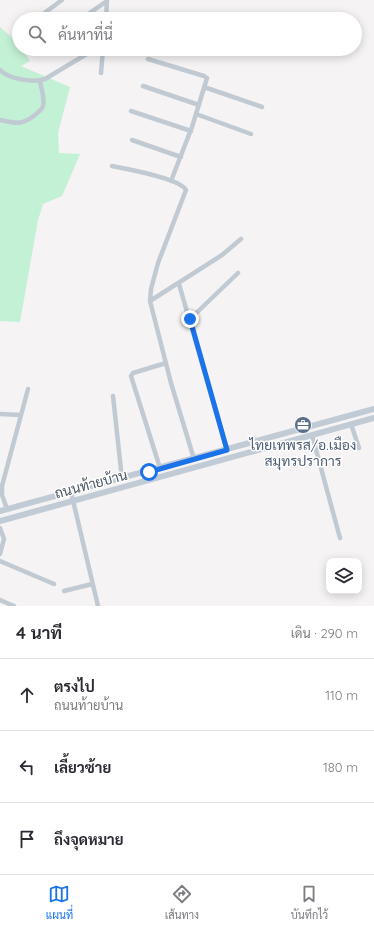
<!DOCTYPE html>
<html lang="th">
<head>
<meta charset="utf-8">
<style>
  :root { --surface:#fff; --page:#f2f2f3; --text:#2b2b33; --muted:#7c7c81; --line:#e1e1e2; --accent:#1a73e8 }
  body { margin:0; font-family:Quicksand,Sarabun,sans-serif; background:var(--page); color:var(--text) }
  .controls { position:absolute; right:12px; bottom:12px; display:grid; overflow:hidden; border-radius:8px; box-shadow:0 2px 10px #0003 }
  .controls button { width:36px; height:36px; display:grid; place-items:center; padding:0; border:0; border-bottom:1px solid var(--line); background:var(--surface); color:var(--text); font:20px sans-serif }
  .stop { position:absolute; width:12px; height:12px; margin:-9px; border:3px solid #1a73e8; border-radius:50%; background:#fff }
  .stop.end { background:#1a73e8; border-color:#fff; box-shadow:0 1px 4px #0008 }
  .list { margin:0; padding:0; list-style:none }
  h2 { display:flex; justify-content:space-between; align-items:center; height:52px; margin:0; padding:0 16px; font-size:17px }
  h2 small { font-size:13px; font-weight:400; color:var(--muted) }
  .list li { display:grid; grid-template-columns:26px 1fr auto; gap:12px; align-items:center; box-sizing:border-box; height:72px; padding:0 16px; border-top:1px solid var(--line) }
  .list b { display:block; font-size:15px; white-space:nowrap }
  .list p { margin:0; font-size:13px; white-space:nowrap; color:var(--muted) }
  .list em { font-size:13px; font-style:normal; color:var(--muted) }
  .icon { flex:none; width:22px; height:22px; fill:none; stroke:currentColor; stroke-width:2; stroke-linecap:round; stroke-linejoin:round }
  .map { position:relative; flex:none; width:374px; height:606px; overflow:hidden }
  .search { position:absolute; background:var(--surface); box-shadow:0 2px 10px #0003; left:12px; right:12px; top:12px; height:44px; display:flex; align-items:center; gap:10px; box-sizing:border-box; padding:0 14px; border-radius:22px; color:var(--muted); font-size:15px }
  .sheet { height:268px; background:var(--surface) }
  nav { display:flex; justify-content:space-around; align-items:center; box-sizing:border-box; height:56px; border-top:1px solid var(--line); background:var(--surface); font-size:11px; color:var(--muted) }
  nav a { display:grid; justify-items:center; gap:2px }
  nav .on { color:var(--accent) }
  .map>svg:first-child { display:block }
  .green { fill:#c3f1d5 }
  .lines { fill:none; stroke-linecap:round; stroke-linejoin:round }
  .street { stroke:#c1cad2; stroke-width:4.5 }
  .secondary { stroke:#c1cbd6; stroke-width:6 }
  .route { stroke:#1a73e8; stroke-width:5 }
  .labels { text-anchor:middle; stroke-width:3; stroke-linejoin:round; paint-order:stroke }
  .service-label { font-size:14px; fill:#4e5e75; stroke:#fff }
  .street-label { font-size:14px; fill:#4a5661; stroke:#fff }
</style>
</head>
<body>
<div class="map">
<svg width="374" height="606" viewBox="0 0 374 606">
  <rect width="100%" height="100%" fill="#f5f3f3"/>
  <!-- green -->
  <path class="green" d="M0,27L18,43L19,49H22L30,61L21,66L70,87L58,133L59,153L80,154L62,196L43,204L38,220L20,322L0,321Z"/>
  <g class="lines">
    <!-- street -->
    <path class="street" d="M39,17L62,0
      M81,19L107,1
      M106,19L107,0
      M148,59L204,76L207,78L192,127L171,181
      M0,70C9,79 33,83 45,79L95,49
      M101,73L103,49
      M143,86L199,105
      M204,87L262,107
      M131,111L191,131
      M196,114L251,134
      M0,120C17,123 21,126 35,115C38,112 42,110 43,106C45,98 41,88 40,81
      M132,140L181,157
      M112,166C126,169 180,178 186,190L158,263L151,289L150,301L171,383L194,459
      M179,284L227,450
      M150,301L222,255L241,239
      M190,319L238,273
      M113,396L122,479
      M0,414L21,415
      M351,424L359,448
      M312,435L340,538
      M160,468L131,376L133,373L166,363
      M71,492L98,606
      M7,509L2,495V486L28,389
      M0,528L4,539L0,554
      M0,561L54,584
      M64,591L92,584
      M0,600L14,606"/>
    <!-- secondary -->
    <path class="secondary" d="M0,511L374,409
      M0,521L374,418"/>
  </g>
  <g class="lines">
    <!-- route -->
    <path class="route" d="M149,472L227,450L190,319"/>
  </g>
  <!-- icons -->
  <defs>
    <g id="office-disc" transform="scale(0.9)"><circle r="9.5" fill="#5c6f8a" stroke="#fff"/><path d="M-6-3h4V-5.5h4V-3h4V5H-6ZM-1-4.5V-3h2v-1.5ZM-6 0V1H6V0Z" fill="#fff"/></g>
  </defs>
  <g fill-rule="evenodd">
    <use href="#office-disc" x="303" y="425"/>
  </g>
  <g class="labels">
    <!-- service labels -->
    <g class="service-label">
      <text x="303" y="450">ไทยเทพรส/อ.เมือง<tspan x="303" dy="16">สมุทรปราการ</tspan></text>
    </g>
    <!-- street labels -->
    <g class="street-label">
      <text transform="translate(91 484) rotate(-15)" y="5">ถนนท้ายบ้าน</text>
    </g>
  </g>
</svg>
<div class="controls">
<button><svg class="icon" aria-label="layers" viewBox="0 0 24 24"><path d="M12 4l9 5-9 5-9-5zM3 14l9 5 9-5"/></svg></button>
</div>
<div class="stop" style="left:149px;top:472px"></div>
<div class="stop end" style="left:190px;top:319px"></div>
<div class="search"><svg class="icon" aria-label="search" viewBox="0 0 24 24"><circle cx="10" cy="10" r="6"/><path d="M15 15l6 6"/></svg>ค้นหาที่นี่</div>
</div>
<section class="sheet">
<h2>4 นาที<small>เดิน · 290 m</small></h2>
<ul class="list">
<li><svg class="icon" aria-label="ahead" viewBox="0 0 24 24"><path d="M12 20V5M6 11l6-6 6 6"/></svg><div><b>ตรงไป</b><p>ถนนท้ายบ้าน</p></div><em>110 m</em></li>
<li><svg class="icon" aria-label="left" viewBox="0 0 24 24"><path d="M17 20v-9H6M10 6l-5 5 5 5"/></svg><div><b>เลี้ยวซ้าย</b></div><em>180 m</em></li>
<li><svg class="icon" aria-label="arrive" viewBox="0 0 24 24"><path d="M6 21V4h12l-3 4 3 4H6"/></svg><div><b>ถึงจุดหมาย</b></div></li>
</ul>
</section>
<nav>
<a class="on"><svg class="icon" aria-label="map" viewBox="0 0 24 24"><path d="M3 6l6-2 6 2 6-2v14l-6 2-6-2-6 2zM9 4v14M15 6v14"/></svg>แผนที่</a>
<a><svg class="icon" aria-label="directions" viewBox="0 0 24 24"><path d="M12 3l9 9-9 9-9-9zM9 14v-3h6M13 9l2 2-2 2"/></svg>เส้นทาง</a>
<a><svg class="icon" aria-label="saved" viewBox="0 0 24 24"><path d="M7 4h10v16l-5-4-5 4z"/></svg>บันทึกไว้</a>
</nav>
</body>
</html>
